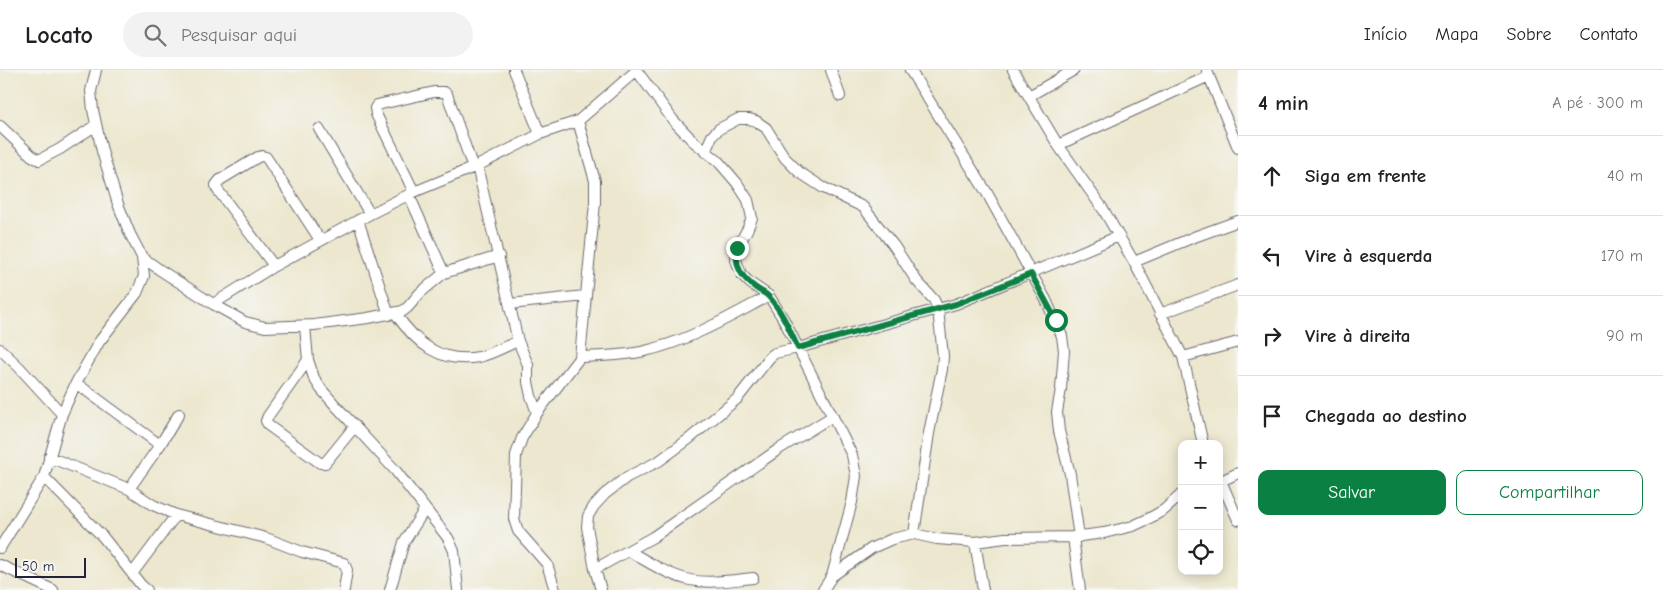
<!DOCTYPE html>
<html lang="pt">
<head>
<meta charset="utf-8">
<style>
  :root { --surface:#fff; --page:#f2f2f2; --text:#202124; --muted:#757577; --line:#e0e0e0; --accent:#0b8043 }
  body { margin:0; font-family:"Comic Neue",sans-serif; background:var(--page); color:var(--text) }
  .controls { position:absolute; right:15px; bottom:15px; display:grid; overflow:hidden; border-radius:10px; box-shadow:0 2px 12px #0003 }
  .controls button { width:45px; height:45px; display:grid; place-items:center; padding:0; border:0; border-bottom:1px solid var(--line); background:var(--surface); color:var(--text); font:25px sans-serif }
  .scale { position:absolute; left:15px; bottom:12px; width:71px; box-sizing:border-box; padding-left:5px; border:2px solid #22223b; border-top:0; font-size:14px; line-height:18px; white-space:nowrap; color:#22223b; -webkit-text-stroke:4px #f6f6f2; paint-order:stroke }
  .stop { position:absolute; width:15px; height:15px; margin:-11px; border:4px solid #0b8043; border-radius:50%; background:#fff }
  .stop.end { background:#0b8043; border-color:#fff; box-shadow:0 1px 5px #0008 }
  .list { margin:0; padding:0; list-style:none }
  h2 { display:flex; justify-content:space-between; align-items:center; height:65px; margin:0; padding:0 20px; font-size:21px }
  h2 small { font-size:16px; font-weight:400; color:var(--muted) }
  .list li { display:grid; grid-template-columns:32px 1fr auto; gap:15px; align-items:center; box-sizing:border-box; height:80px; padding:0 20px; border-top:1px solid var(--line) }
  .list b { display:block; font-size:19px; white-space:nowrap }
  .list em { font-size:16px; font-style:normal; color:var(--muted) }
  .actions { display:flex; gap:10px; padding:15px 20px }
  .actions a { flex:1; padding:11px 0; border:1px solid var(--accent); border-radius:10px; text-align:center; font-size:18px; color:var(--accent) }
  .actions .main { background:var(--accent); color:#fff }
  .icon { flex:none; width:28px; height:28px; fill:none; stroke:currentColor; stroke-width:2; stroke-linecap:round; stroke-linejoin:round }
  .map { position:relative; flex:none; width:1238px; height:520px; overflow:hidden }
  header { display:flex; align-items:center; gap:30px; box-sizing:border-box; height:70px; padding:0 25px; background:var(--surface); border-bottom:1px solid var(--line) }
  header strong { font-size:24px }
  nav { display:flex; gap:28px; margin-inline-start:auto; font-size:18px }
  .search { width:350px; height:45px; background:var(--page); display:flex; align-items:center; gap:12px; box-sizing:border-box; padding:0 18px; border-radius:28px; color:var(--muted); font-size:19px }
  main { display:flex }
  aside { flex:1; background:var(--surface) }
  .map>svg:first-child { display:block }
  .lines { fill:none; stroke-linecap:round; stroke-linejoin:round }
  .street-casing { stroke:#69676e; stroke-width:12 }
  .street { stroke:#fff; stroke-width:10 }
  .route { stroke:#0b8043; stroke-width:6 }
</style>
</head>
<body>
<header>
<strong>Locato</strong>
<div class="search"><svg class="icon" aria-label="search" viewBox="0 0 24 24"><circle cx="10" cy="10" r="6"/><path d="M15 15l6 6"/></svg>Pesquisar aqui</div>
<nav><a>Início</a><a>Mapa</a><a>Sobre</a><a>Contato</a></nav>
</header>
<main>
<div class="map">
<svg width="1238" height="520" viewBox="0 0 1238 520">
  <rect width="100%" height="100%" fill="#f6f6f2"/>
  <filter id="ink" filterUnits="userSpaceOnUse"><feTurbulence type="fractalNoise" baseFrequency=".02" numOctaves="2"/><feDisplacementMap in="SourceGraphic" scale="10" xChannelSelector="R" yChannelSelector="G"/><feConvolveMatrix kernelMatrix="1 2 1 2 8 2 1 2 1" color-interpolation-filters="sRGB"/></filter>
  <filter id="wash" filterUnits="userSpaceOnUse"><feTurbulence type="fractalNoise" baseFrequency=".0096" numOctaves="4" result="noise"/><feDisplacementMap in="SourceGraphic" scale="20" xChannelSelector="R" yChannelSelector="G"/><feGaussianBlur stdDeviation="1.12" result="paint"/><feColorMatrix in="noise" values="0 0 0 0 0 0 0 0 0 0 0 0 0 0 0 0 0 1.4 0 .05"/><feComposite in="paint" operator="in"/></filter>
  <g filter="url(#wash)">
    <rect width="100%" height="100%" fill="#ece7ce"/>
  </g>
  <g filter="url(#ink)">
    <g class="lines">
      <!-- street casing -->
      <g class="street-casing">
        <path id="street" d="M831,0L840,26
          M910,0L987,123L1046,230L1062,266L1064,281L1061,319L1057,342L1059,361L1070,404L1079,467
          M1013,0L1058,75L1103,139L1134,192L1183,287L1203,374
          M637,1L673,50L693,71L718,91L737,113L748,130L752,148L747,160L737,178L736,190L741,204L750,213L769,226L784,250L852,385L856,406L852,432L832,506
          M1207,1L1238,78
          M1029,26L1074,0
          M0,56L32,86L39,90L60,79L96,55
          M319,59L370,144
          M540,64L578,51L637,0
          M1058,75L1209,6
          M705,82L712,66L719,59L738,49H749L756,51L766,58L785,88L799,102L822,117L863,137L894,176L916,210L934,230L938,239L943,286L942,299L929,363L914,464
          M477,96L518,271L528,295V312L531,326L537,343
          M414,122L376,44L375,38L377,35L434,22H444L447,24L473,98
          M409,125L444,203
          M358,150L389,245
          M142,187L160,200L213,234L274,196L370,144L414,122L477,96L540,64L514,0
          M1134,192L1194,167L1238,151
          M274,196L217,119L216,115L220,110L258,87L262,86L266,87L320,170
          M213,234L245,252L265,257L314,255L368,248L403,241L408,237L420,223L444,203L499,186
          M510,234L585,226
          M395,243C416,273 440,294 479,287C492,284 506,276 518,271
          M1160,244L1238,215
          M305,256L308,290L314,308L321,319L336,336L395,400L448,468L454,481L458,520
          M0,279L19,297L62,344
          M580,287C601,286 624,286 645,281C689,271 729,247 769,226
          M1183,287L1238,272
          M308,290L268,346L266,351L269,356L320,393H325L355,356
          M76,313L160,375
          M49,387L129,419L153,435L176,445L266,468L302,482L344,493L347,500L344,520
          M44,407L103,467L141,515L147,520
          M1221,411L1238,450
          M1219,412L1238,403
          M129,419L160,375L179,344
          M1073,467L1080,520
          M975,472L983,520
          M0,478L44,407L62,344L76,313L99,272L137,223L144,206L142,187L130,164L118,134L102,81L93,40L91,21L96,0
          M629,481C648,492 668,505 690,510C709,514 733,510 753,508
          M0,495L53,520
          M595,499L653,467L779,379L833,346
          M132,504L176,445
          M390,520L404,472L425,439
          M555,520L547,494L518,461L514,449L516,385L522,368L537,343L580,287L595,133V111L578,51
          M601,520L595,499L587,457L588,446L594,436L605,424L627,407L659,391L689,369L737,329L770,287L775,283L798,278L956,234L1119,166
          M823,520L832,506L872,478L892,469L914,464L937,469L975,472L1005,468L1073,467L1104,463L1133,456L1148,449L1164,440L1182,424"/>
      </g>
      <!-- street -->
      <use href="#street" class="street"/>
    </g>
  </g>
  <g class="lines" filter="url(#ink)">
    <!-- route -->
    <path class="route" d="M737,178C735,197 741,207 756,218C760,221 766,223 769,227C782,241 790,261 798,278L956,234L1031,204L1056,250"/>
  </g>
</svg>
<div class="controls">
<button>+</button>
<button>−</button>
<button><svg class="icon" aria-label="locate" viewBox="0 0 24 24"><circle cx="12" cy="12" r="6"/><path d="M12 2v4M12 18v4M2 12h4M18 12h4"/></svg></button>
</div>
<div class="scale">50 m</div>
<div class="stop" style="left:1056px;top:250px"></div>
<div class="stop end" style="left:737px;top:178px"></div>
</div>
<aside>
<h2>4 min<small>A pé · 300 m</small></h2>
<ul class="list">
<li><svg class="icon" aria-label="ahead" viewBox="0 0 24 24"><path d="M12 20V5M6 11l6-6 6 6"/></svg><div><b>Siga em frente</b></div><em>40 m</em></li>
<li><svg class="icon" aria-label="left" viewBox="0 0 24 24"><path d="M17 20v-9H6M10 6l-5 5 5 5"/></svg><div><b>Vire à esquerda</b></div><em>170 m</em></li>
<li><svg class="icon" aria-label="right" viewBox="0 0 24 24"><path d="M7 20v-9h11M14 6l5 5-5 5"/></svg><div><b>Vire à direita</b></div><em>90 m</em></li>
<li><svg class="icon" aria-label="arrive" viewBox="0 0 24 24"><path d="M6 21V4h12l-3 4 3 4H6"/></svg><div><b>Chegada ao destino</b></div></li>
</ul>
<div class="actions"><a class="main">Salvar</a><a>Compartilhar</a></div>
</aside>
</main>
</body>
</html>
